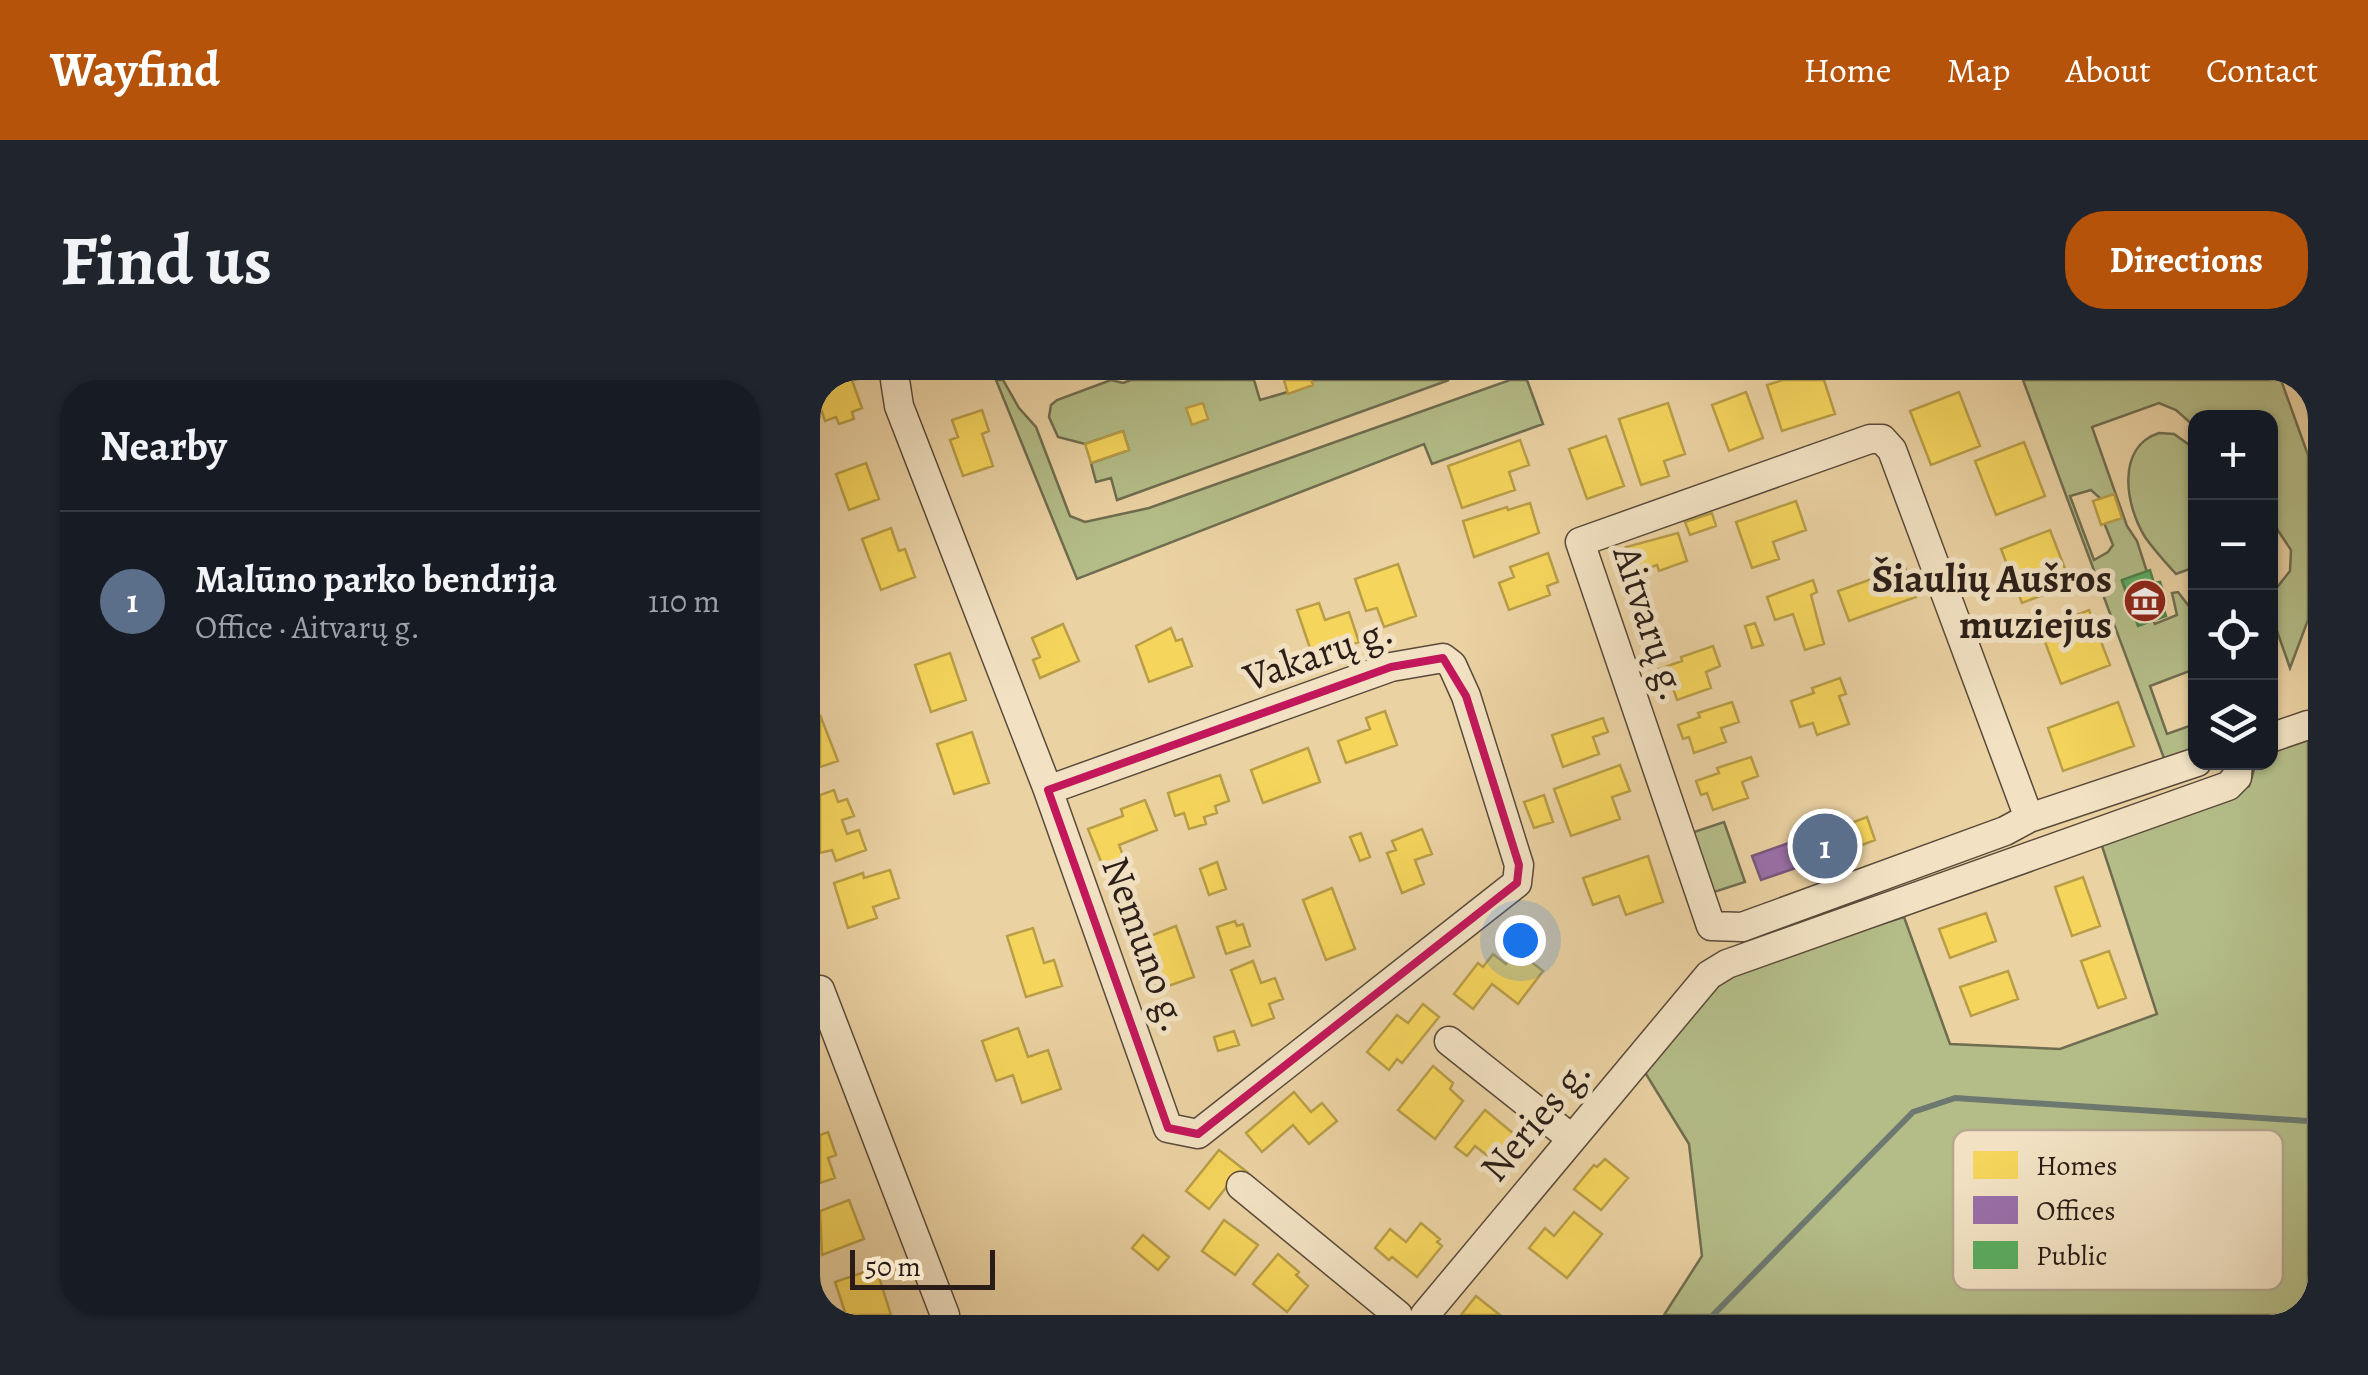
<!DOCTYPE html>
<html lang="en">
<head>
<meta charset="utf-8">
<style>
  :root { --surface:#171b24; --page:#20242c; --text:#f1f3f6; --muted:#9ea1a6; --line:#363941; --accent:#b45309 }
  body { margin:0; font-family:Alegreya,serif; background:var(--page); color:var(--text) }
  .controls { position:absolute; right:30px; top:30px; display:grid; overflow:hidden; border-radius:20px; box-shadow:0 2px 8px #0004 }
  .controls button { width:90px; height:90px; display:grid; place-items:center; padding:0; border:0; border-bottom:2px solid var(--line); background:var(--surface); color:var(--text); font:50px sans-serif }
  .scale { position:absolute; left:30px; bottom:25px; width:145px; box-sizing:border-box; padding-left:10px; border:5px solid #2a1d17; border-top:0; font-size:28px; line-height:35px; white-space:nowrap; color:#2a1d17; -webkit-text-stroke:8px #f2e2c3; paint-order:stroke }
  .you { position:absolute; left:700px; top:560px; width:35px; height:35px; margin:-25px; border:8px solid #fff; border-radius:50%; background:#1a73e8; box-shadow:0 0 0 15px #1a73e833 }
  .badge { display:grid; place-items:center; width:65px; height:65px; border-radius:50%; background:var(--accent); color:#fff; font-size:32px; font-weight:700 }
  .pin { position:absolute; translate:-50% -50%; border:5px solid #fff; box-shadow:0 2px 10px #0006 }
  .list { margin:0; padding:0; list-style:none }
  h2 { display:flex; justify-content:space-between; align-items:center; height:130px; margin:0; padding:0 40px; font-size:42px }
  h2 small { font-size:32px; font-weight:400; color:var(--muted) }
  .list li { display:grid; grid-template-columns:65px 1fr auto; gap:30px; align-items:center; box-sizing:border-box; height:180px; padding:0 40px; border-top:2px solid var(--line) }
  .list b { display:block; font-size:38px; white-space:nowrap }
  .list p { margin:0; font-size:32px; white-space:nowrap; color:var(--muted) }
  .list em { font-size:32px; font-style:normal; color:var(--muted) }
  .icon { flex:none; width:55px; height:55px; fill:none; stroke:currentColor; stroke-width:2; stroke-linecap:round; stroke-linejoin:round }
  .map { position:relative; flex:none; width:1488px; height:935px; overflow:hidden; border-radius:40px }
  header { display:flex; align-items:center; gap:60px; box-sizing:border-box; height:140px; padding:0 50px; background:var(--accent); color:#fff }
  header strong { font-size:48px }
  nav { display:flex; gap:55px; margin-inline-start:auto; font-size:35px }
  .intro { display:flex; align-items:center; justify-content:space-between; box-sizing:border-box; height:240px; padding:0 60px }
  h1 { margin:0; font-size:70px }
  .button { padding:25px 45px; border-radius:40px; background:var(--accent); color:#fff; font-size:35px; font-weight:700 }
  main { display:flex; gap:60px; padding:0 60px }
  aside { flex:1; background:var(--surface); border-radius:40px; box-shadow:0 2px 8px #0004 }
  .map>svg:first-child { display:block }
  .green { fill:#b4bd88; stroke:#6f6d50; stroke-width:2.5; fill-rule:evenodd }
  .homes { fill:#f6d55c; stroke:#b99e47; stroke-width:2.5 }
  .offices { fill:#9970ab; stroke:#78577f; stroke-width:2.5 }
  .public { fill:#5aae61; stroke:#4c824b; stroke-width:2.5 }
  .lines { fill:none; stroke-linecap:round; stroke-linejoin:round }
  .stream { stroke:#6d7970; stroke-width:6 }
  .minor-casing { stroke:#5a4a3a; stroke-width:31 }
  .minor { stroke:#f2e2c3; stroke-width:28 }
  .marked { fill:none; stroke:#c2185b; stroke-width:8; stroke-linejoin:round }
  .labels { text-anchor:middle; stroke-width:10; stroke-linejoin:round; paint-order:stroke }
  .poi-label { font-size:40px; font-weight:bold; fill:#2a1d17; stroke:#f2e2c3; text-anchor:end }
  .street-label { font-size:40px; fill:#2a1d17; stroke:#f2e2c3 }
  .key { fill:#f2e2c3; stroke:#b6a78f; stroke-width:2.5 }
  .key-label { font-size:28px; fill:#2a1d17 }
</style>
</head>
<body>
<header>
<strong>Wayfind</strong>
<nav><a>Home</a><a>Map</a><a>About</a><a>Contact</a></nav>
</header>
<div class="intro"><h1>Find us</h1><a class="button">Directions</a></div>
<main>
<aside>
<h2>Nearby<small></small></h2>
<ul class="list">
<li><span class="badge" style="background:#5c6f8a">1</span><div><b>Malūno parko bendrija</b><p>Office · Aitvarų g.</p></div><em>110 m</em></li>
</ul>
</aside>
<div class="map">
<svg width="1488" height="935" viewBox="0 0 1488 935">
  <rect width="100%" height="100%" fill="#ebd2a3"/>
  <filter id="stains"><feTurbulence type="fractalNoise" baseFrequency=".002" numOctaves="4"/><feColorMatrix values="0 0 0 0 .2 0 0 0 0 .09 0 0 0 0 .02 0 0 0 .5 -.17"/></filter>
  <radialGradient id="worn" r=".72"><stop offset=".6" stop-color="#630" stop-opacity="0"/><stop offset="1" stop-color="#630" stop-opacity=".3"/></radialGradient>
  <!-- green -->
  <path class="green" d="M176,0H183L199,28L216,47L250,136L265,142L329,128L690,0H707L723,44L612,84L604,64L257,199Z
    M291,0L303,3L311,0H434L440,20L492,5L491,0H629L297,120L291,98L276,102L271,83L309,70L303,51L265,64L238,57L229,37L231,25L237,20Z
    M1203,0H1461L1488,75V240L1470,288L1451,234V215L1470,191L1471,170L1451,140L1450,38H1376L1375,47L1356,30L1339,23L1272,47L1307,146L1317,161L1327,192L1302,201L1318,245L1333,240L1335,244L1357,235L1352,213L1358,212L1375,234V289L1330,306L1347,354L1375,344V371L1345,381ZM1271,110L1280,118L1281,135L1293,165L1288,172L1274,180L1250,116Z
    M1339,53L1354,54L1375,69V187L1356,194C1345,182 1334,170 1325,157C1305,125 1296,67 1339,53Z
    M1488,354V935H844L882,876L869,764L821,686L899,601L943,579L1084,537L1130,664L1240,669L1337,634L1281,463L1429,406L1436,383L1450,382L1451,367Z
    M904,442L925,502L891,513L871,453Z"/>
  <!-- homes -->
  <path class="homes" d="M0,0H32L42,28L32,32L34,39L19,44L16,37L5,41L0,26Z
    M464,0H491L493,5L468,14Z
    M963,0H1004L1015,34L962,51L947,5Z
    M926,12L943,58L909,71L892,25Z
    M1139,12L1160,66L1111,85L1090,31Z
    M383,23L388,39L372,45L366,28Z
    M848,23L865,74L844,81L849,96L821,105L799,39Z
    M162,30L169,51L162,54L173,86L143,96L130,60L138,57L132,40Z
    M303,51L309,70L271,83L265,64Z
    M786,56L804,106L767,119L749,69Z
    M700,60L709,85L689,92L695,110L642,128L628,86Z
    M1204,62L1225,116L1176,135L1155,81Z
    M46,83L59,119L29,130L16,94Z
    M1294,114L1302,138L1281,145L1273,121Z
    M976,121L986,150L953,162L959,179L932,188L916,142Z
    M710,123L719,153L654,177L643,141L687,127L688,130Z
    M892,133L896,146L870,155L865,142Z
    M71,148L79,171L85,169L95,197L61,210L42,159Z
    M1230,150L1251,204L1202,223L1181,169Z
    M858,153L867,181L839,191L837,185L823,190L828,202L807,210L797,182L809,177L806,167Z
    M728,173L738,202L727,206L730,215L689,230L679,203L694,197L690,187Z
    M578,184L596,236L564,247L557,228L546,231L535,199Z
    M1085,187L1096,217L1029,241L1018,211Z
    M993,200L997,212L991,215L1004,264L985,270L973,234L955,240L947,217Z
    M499,223L505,240L529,232L539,262L493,277L477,230Z
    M1269,230L1290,285L1241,304L1220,249Z
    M935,243L943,265L932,268L925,246Z
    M243,244L259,281L220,298L213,280L220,277L212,258Z
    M351,248L356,261L362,259L372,286L329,302L316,266Z
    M893,266L900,286L886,292L891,308L857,320L851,302L844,305L839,289L862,281L861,277Z
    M130,273L146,320L111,332L95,285Z
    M1020,298L1026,314L1019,316L1029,344L997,355L993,343L980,347L971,321L994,313L992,308Z
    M912,322L919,342L901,348L906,362L874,373L869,357L863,359L858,345L880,337L878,333Z
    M1298,322L1314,366L1243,391L1228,348Z
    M565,331L577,365L526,383L518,361L550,349L546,338Z
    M0,335L18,381L0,387Z
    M783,338L788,352L773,357L779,374L743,387L732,355Z
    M152,352L169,403L134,414L117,364Z
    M488,368L500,402L443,423L431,390Z
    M931,377L938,396L922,402L928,418L893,430L887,413L881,415L876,401L899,393L897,388Z
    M800,385L810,411L792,417L800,439L751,456L734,409Z
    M400,395L409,421L395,426L397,433L384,437L386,444L369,449L364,433L355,436L348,413Z
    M14,410L18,422L27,419L34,436L22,440L27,454L39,450L46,470L16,481L12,470L0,473V415Z
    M724,415L733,442L714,448L704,422Z
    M325,420L337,450L299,465L307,486L286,494L268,449L303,436L301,429Z
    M1047,437L1055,460L1029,470L1021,447Z
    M602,449L612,474L595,480L604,504L582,513L567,473L576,470L572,461Z
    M541,453L550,477L540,481L530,457Z
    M828,476L843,522L806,535L799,516L773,525L763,498Z
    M397,482L406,509L389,515L380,489Z
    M70,490L79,518L53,527L57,538L28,548L14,503L43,493L44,498Z
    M1263,497L1280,546L1252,556L1235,507Z
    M512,508L535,569L506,580L483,520Z
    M1166,533L1176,561L1130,578L1119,549Z
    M415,541L417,546L423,544L430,566L406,574L397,547Z
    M356,546L374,597L337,610L320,560Z
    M213,548L224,583L234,580L242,606L206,617L187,556Z
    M696,570L723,591L698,624L672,604L653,629L634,614L658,583L663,587L673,574L686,584Z
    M1289,571L1306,618L1278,628L1261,581Z
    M433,581L441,603L455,598L463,619L449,624L454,638L432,646L411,590Z
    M1188,591L1198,619L1151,636L1140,607Z
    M603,624L619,637L582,683L577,679L569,690L547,672L577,635L588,643Z
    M198,648L208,677L228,670L241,709L202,723L193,695L176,701L162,661Z
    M414,651L419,665L398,671L394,657Z
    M613,686L633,703L630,709L643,721L615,759L578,730Z
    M474,712L491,732L502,723L517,741L489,764L473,745L442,772L426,753Z
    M665,730L705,763L690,782L684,776L678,784L655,766L647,776L635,767Z
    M8,752L16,775L8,778L15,798L0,803V755Z
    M399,770L427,792L422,799L416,795L389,829L366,811Z
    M785,779L808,798L781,830L754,809L774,785L777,787Z
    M29,820L44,859L2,875L0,831Z
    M754,832L782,854L747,898L709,868L725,848L734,856Z
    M404,840L438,865L415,895L382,871Z
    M601,843L620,859L617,862L622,866L597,897L572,877L569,880L555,868L570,849L586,862Z
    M323,855L349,877L338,890L312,868Z
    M458,874L479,892L476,895L488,906L467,932L433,904Z
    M56,888L71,935H26L15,902Z
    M656,916L680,935H641Z"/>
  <!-- offices -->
  <path class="offices" d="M1016,446L1024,471L941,500L932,476Z"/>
  <!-- public -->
  <path class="public" d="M1330,190L1334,203L1340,202L1345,217L1340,218L1346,236L1318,246L1302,200Z"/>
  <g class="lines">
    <!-- stream -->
    <path class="stream" d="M893,935L1093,732L1135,718L1488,741"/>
    <!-- minor casing -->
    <g class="minor-casing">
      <path id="minor" d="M75,0L79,26L228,410L348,748L378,754L697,503L699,485L646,316L632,285L623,278L571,287L228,410
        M1450,358L1488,345
        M1209,438L1072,70L1062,59H1050L760,162L891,546L922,547L1185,451L1209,438L1377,382
        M0,610L125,935
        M629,661L751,758
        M421,806L578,935
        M605,935L889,595L907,584L1408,406L1417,397L1418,382"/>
    </g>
    <!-- minor -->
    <use href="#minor" class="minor"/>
  </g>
  <!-- marked area -->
  <path class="marked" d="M623,278L646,316L699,485L697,503L378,754L348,748L228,410L571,287Z"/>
  <!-- icons -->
  <defs>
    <g id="museum-disc" transform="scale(2.25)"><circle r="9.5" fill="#8f2418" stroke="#f2e2c3"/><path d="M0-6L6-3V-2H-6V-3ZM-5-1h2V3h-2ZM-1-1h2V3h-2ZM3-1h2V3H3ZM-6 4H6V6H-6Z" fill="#fff"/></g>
  </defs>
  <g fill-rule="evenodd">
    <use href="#museum-disc" x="1325" y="221"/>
  </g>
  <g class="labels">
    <!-- poi labels -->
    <g class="poi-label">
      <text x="1292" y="212">Šiaulių Aušros<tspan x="1292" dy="46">muziejus</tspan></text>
    </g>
    <!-- street labels -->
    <g class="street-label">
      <text transform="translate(831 243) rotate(72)" y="14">Aitvarų g.</text>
      <text transform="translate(498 273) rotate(-19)" y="14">Vakarų g.</text>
      <text transform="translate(326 564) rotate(70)" y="14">Nemuno g.</text>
      <text transform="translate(715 739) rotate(-50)" y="14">Neries g.</text>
    </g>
  </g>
  <!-- legend -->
  <rect x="1133" y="750" width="330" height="160" rx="15" class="key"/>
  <rect x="1153" y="771" width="45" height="28" fill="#f6d55c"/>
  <rect x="1153" y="816" width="45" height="28" fill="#9970ab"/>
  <rect x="1153" y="861" width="45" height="28" fill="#5aae61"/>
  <g class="key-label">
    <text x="1216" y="795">Homes</text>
    <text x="1216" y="840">Offices</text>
    <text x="1216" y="885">Public</text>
  </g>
  <rect width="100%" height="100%" filter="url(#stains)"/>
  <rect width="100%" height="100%" fill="url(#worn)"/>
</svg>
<div class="controls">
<button>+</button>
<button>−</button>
<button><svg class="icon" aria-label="locate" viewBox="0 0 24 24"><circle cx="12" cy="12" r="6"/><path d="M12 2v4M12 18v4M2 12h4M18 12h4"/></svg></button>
<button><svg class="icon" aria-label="layers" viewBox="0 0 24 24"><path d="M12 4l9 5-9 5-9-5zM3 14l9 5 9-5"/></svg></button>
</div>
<div class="scale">50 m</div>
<div class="you"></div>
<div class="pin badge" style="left:1005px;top:466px;background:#5c6f8a">1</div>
</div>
</main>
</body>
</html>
